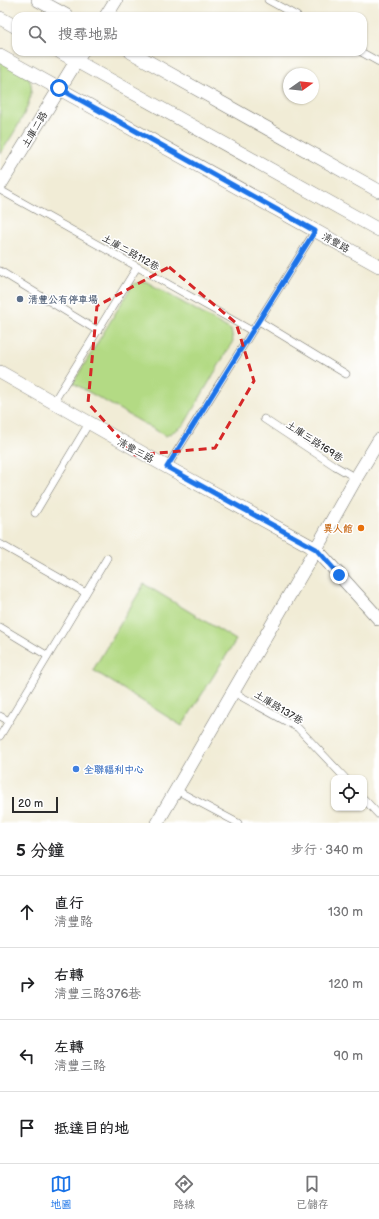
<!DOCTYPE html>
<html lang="zh-TW">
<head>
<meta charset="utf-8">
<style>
  :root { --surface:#fff; --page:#f2f2f2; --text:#202124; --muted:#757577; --line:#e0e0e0; --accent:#1a73e8 }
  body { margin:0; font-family:"Balsamiq Sans","LXGW WenKai TC",sans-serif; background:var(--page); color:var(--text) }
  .controls { position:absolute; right:12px; bottom:12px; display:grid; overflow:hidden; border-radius:8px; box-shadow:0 1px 3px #0004 }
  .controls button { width:36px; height:36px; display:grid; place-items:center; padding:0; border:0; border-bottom:1px solid var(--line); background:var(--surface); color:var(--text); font:20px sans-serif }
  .compass { position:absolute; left:283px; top:68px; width:36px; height:36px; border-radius:50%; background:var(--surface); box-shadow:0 1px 3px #0004; rotate:75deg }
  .scale { position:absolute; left:12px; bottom:10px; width:46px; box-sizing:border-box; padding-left:4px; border:2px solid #2b2b2b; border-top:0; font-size:11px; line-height:14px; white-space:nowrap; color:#2b2b2b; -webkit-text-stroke:3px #fff; paint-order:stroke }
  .stop { position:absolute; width:12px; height:12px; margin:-9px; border:3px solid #1a73e8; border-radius:50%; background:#fff }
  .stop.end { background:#1a73e8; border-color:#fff; box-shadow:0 1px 4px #0008 }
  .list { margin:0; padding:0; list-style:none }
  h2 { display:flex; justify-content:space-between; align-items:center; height:52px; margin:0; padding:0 16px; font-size:17px }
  h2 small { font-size:13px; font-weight:400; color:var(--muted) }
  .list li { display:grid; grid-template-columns:26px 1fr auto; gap:12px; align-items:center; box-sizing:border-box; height:72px; padding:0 16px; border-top:1px solid var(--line) }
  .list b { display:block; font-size:15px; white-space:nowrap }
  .list p { margin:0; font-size:13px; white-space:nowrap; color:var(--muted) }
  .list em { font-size:13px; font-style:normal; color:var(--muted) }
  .icon { flex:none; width:22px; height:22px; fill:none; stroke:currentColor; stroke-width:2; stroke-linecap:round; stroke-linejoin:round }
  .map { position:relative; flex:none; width:379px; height:823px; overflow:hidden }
  .search { position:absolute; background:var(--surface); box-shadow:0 1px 3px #0004; left:12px; right:12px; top:12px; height:44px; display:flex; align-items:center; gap:10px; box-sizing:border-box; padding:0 14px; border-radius:12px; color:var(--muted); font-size:15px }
  .sheet { height:340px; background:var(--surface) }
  nav { display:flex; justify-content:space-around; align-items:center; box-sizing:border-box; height:56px; border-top:1px solid var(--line); background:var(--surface); font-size:11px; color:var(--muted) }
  nav a { display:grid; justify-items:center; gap:2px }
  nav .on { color:var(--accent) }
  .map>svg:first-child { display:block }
  .green { fill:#b3da84; stroke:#6f8258 }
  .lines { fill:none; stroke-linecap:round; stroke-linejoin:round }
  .lane-casing { stroke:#706f67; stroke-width:8 }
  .street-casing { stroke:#706f67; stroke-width:14 }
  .lane { stroke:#fff; stroke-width:7 }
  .street { stroke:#fff; stroke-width:13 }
  .route { stroke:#1a73e8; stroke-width:5 }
  .marked { fill:none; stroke:#d62828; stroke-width:3; stroke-dasharray:8 5; stroke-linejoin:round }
  .service-dot { fill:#5c6f8a; stroke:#fff; stroke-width:1.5 }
  .food-dot { fill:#e8710a; stroke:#fff; stroke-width:1.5 }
  .shop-dot { fill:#3f7fe0; stroke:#fff; stroke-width:1.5 }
  .labels { text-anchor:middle; stroke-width:3; stroke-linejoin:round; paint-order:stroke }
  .street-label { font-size:10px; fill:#2b2b2b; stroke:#fff }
  .service-label { font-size:10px; font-weight:bold; fill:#4e5e75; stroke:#fff; text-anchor:start }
  .food-label { font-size:10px; font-weight:bold; fill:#c56008; stroke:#fff; text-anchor:end }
  .shop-label { font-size:10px; font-weight:bold; fill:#366cbe; stroke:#fff; text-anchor:start }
</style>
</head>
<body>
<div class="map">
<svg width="379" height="823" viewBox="0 0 379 823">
  <rect width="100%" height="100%" fill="#fff"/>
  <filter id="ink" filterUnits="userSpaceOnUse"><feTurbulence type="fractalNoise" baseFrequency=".025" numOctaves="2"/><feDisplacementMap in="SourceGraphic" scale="8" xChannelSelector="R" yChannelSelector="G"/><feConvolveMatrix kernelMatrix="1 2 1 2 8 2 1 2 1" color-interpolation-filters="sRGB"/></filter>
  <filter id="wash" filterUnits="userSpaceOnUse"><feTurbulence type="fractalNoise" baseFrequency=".012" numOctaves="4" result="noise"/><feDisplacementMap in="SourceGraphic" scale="16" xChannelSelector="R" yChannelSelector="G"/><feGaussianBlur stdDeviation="0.9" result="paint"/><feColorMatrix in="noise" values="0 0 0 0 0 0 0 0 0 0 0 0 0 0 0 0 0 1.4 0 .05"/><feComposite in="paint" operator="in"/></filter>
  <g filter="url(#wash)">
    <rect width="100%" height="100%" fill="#f1ecd6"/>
    <!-- green -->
    <path class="green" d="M0,60C6,64 26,74 29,79C40,96 10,139 0,154Z
      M145,281L231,330L233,341L184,425L166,436L73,383L133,284Z
      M144,584L236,640L182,726L93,670Z"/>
  </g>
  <g filter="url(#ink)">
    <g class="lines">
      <!-- lane casing -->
      <g class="lane-casing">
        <path id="lane" d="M268,0L297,16
          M361,52L379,62
          M0,190L252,331
          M0,271L98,331
          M259,321L346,374
          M53,403L137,267
          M264,419L335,466L356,478
          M167,467L315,231
          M35,513L89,423
          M0,544L86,593
          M0,627L48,656
          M233,692L298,728L345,778
          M0,716L9,721
          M0,736L107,558
          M176,790L238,823
          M364,799L379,815"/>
      </g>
      <!-- street casing -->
      <g class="street-casing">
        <path id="street" d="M38,0L67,16
          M106,16L116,0
          M0,18L16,27
          M60,52L379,230
          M131,52L379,191
          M0,56L379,266
          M0,185L82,52
          M0,372L167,467L316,549L379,619
          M157,823L316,549L356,478L379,440"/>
      </g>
      <!-- lane -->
      <use href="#lane" class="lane"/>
      <!-- street -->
      <use href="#street" class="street"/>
    </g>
  </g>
  <g class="lines" filter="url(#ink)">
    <!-- route -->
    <path class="route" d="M59,88L315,231L167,467L316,549L339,575"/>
  </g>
  <!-- marked area -->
  <path class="marked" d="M169,267L236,323L254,381L215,448L135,455L88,403L97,306Z"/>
  <!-- markers -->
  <circle class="service-dot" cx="20" cy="299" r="4"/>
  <circle class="food-dot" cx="361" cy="528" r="4"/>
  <circle class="shop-dot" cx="76" cy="769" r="4"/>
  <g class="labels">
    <!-- street labels -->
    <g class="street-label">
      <text transform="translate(34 129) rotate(-59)" y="4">土庫二路</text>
      <text transform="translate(336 242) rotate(29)" y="4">清豐路</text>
      <text transform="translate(131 252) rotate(29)" y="4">土庫二路112巷</text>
      <text transform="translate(315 441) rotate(33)" y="4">土庫三路169巷</text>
      <text transform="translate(136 450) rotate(29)" y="4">清豐三路</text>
      <text transform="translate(279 707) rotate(31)" y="4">土庫路137巷</text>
    </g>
    <!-- service labels -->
    <g class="service-label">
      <text x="28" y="303">清豐公有停車場</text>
    </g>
    <!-- food labels -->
    <g class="food-label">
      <text x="353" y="532">異人館</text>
    </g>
    <!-- shop labels -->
    <g class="shop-label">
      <text x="84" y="773">全聯福利中心</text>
    </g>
  </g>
</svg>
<div class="controls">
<button><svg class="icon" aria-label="locate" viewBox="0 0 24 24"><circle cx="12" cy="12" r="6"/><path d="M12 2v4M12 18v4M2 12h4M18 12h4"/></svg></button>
</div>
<svg class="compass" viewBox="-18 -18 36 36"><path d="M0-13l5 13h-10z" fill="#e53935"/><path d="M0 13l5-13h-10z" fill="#757577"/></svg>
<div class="scale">20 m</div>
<div class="stop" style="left:59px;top:88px"></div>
<div class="stop end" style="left:339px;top:575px"></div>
<div class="search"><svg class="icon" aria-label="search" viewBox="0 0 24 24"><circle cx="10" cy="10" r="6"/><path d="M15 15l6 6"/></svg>搜尋地點</div>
</div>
<section class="sheet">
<h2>5 分鐘<small>步行 · 340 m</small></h2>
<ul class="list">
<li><svg class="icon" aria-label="ahead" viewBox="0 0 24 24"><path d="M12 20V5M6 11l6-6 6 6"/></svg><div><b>直行</b><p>清豐路</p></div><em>130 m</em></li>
<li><svg class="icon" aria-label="right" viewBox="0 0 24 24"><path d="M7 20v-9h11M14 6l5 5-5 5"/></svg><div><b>右轉</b><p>清豐三路376巷</p></div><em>120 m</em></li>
<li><svg class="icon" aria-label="left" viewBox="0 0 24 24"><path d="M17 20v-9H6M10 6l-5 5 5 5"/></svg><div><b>左轉</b><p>清豐三路</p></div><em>90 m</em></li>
<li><svg class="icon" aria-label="arrive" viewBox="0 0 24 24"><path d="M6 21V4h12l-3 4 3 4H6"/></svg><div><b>抵達目的地</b></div></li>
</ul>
</section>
<nav>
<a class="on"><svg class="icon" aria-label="map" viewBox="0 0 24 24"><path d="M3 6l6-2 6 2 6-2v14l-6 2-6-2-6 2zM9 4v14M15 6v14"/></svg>地圖</a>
<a><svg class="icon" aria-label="directions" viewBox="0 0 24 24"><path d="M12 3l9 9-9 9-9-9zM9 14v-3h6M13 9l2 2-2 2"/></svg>路線</a>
<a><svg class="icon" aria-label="saved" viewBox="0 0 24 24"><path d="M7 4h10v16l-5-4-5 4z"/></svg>已儲存</a>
</nav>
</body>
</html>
